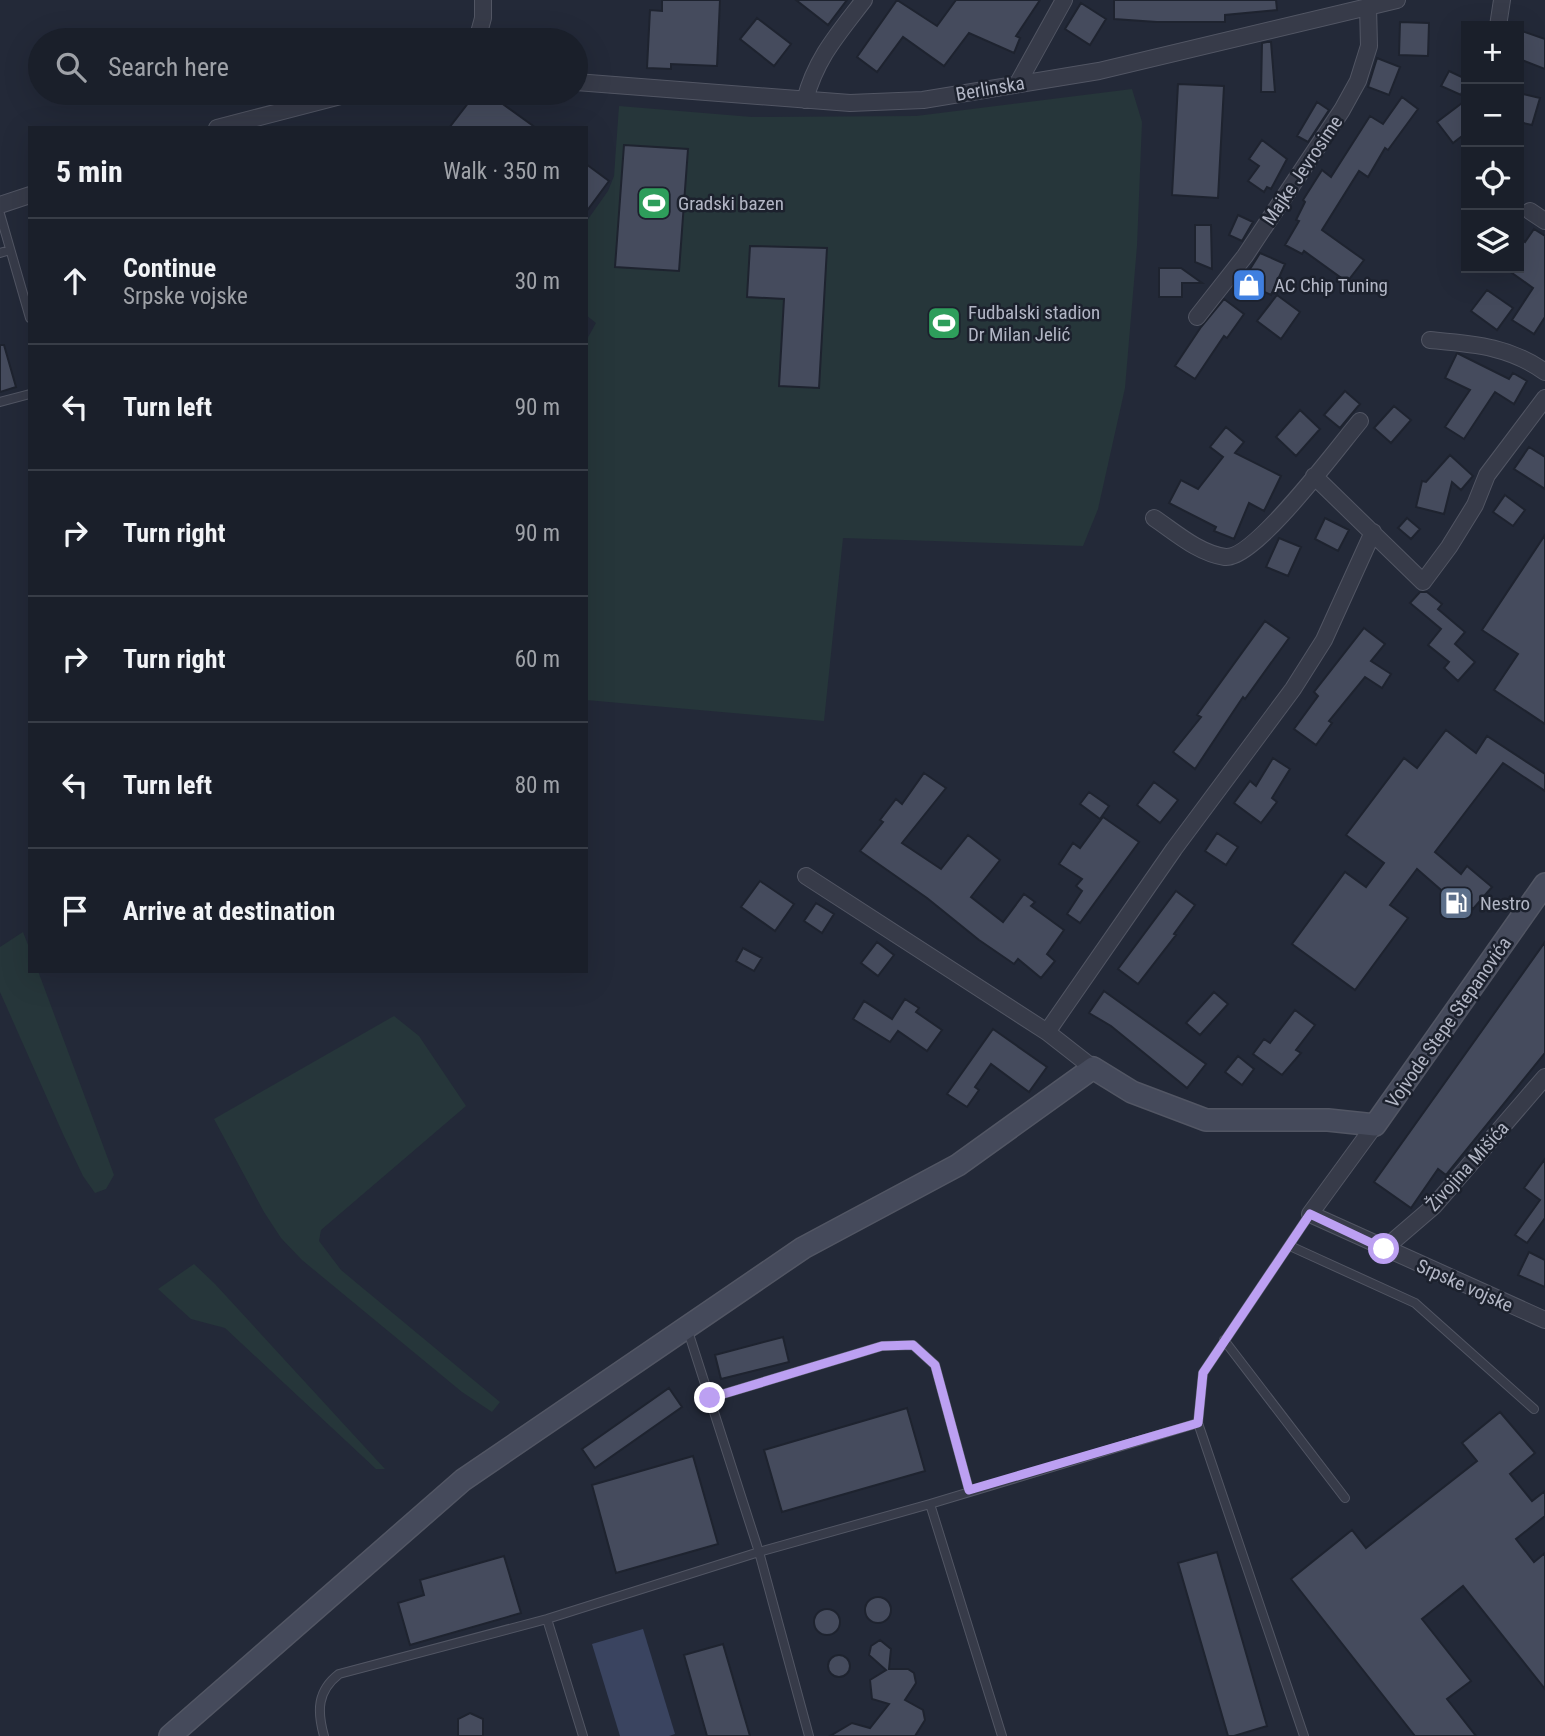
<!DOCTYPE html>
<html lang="en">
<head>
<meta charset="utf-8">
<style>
  :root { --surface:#1a1f2a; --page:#232732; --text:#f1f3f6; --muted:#9fa2a8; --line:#383d47 }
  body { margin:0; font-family:"Roboto Condensed",sans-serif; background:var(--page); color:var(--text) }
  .controls { position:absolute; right:21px; top:21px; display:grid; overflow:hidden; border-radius:0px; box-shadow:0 7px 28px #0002 }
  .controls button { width:63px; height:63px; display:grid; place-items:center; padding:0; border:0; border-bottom:2px solid var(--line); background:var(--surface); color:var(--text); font:35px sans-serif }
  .stop { position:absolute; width:21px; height:21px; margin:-16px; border:5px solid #bca0f2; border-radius:50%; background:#fff }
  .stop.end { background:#bca0f2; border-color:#fff; box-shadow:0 2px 7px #0008 }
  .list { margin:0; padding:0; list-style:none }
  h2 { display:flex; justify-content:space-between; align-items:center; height:91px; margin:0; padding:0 28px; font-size:30px }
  h2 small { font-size:23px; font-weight:400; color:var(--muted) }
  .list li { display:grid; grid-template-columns:46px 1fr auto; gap:21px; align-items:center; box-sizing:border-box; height:126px; padding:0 28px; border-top:2px solid var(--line) }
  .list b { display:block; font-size:26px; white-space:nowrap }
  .list p { margin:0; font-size:23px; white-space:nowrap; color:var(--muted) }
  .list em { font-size:23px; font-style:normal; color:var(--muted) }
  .icon { flex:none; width:38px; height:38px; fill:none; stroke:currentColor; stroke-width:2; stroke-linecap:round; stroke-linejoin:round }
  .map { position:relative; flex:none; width:1545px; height:1736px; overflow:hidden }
  .search { position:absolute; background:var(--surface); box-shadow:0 7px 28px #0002; left:28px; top:28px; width:560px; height:77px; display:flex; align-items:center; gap:18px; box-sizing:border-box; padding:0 24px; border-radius:38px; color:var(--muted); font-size:26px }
  .panel { position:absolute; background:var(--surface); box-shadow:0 7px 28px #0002; left:28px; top:126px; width:560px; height:847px; border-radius:0px }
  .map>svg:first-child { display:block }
  .green { fill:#26363a }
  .water { fill:#3a4460 }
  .building { fill:#454b5d; stroke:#1e232f; stroke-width:2 }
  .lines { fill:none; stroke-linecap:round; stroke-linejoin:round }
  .lane-casing { stroke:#525664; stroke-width:10 }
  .street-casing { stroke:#525664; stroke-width:18 }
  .secondary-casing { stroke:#525664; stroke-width:24 }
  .lane { stroke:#373b49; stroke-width:8 }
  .street { stroke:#373b49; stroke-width:16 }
  .secondary { stroke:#454a5b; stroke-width:21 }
  .route { stroke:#bca0f2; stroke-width:9 }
  .labels { text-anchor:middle; stroke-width:5; stroke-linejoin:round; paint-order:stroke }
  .street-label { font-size:19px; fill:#b2b6c5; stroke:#1c212d }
  .poi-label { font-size:19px; fill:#b2b6c5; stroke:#1c212d; text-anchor:start }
</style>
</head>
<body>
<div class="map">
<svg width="1545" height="1736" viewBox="0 0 1545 1736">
  <rect width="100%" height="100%" fill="#232938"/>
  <!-- green -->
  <path class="green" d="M1132,89L1142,122L1137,246L1125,388L1098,509L1083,546L843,538L824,721L586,700V341L596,323L586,315V222L608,191L614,176L619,106L752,117L916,116Z
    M23,932L30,950V971H38L114,1175L106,1189L95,1193L83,1176L63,1134L0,992V947Z
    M394,1016L419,1036L466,1106L321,1230L319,1241L341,1270L500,1402L492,1412L462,1392L302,1260L281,1238L264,1212L214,1119Z
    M194,1264L215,1284L385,1469H376L225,1328L191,1319L158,1289Z"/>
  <!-- water -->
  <path class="water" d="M643,1629L675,1734L669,1736H620L592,1644Z"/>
  <!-- building -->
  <path class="building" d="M662,0H720L717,66L671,64V69L647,68L650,10L662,11Z
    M796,0H847L828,25Z
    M897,0L937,26L956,0H1040L1016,36L1020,38L1014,53L969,33L944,66L903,37L877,72L857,57Z
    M1114,0H1276L1277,10L1225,15V22H1157L1114,19Z
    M1081,3L1106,19L1090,45L1065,29Z
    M757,18L791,44L774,66L740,39Z
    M1400,22L1429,23L1428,56L1399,55Z
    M1519,30L1545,39V69L1519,59Z
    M1267,42H1271L1275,92H1261L1262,43Z
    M1377,58L1400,67L1389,95L1368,87Z
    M1449,71L1466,79L1461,95L1441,86Z
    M1178,84L1224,86L1218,198L1172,195Z
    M476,93H482L491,100L493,97L536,128H449Z
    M1519,93L1540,98L1532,125L1519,122Z
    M1402,97L1418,109L1388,150L1385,148L1368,177L1359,171L1322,230L1364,260L1347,282L1304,251L1302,254L1285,245L1299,221L1296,220L1305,202L1303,200L1322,170L1331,177L1370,116L1383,124Z
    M1466,100V133L1453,143L1437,122Z
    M1317,102L1329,110L1308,142L1297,136Z
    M1262,140L1287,159L1271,189L1267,187L1264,192L1248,181L1259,166L1249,159Z
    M624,145L688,149L679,271L615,267Z
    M586,164L609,181L586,212Z
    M1238,215L1253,222L1242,241L1229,235Z
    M1195,225H1211L1212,269L1195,262Z
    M1534,229L1545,236V317L1534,334L1512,320L1533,288L1505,268H1519V237L1525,242Z
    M750,246L827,248L819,388L779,386L784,299L747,297Z
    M1260,253L1285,264L1271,295L1242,282Z
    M1159,268H1181L1202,283H1182V297H1159Z
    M1487,290L1513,308L1497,330L1471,311Z
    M1277,295L1300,312L1281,339L1257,321Z
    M1224,299L1244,314L1227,338L1224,336L1195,379L1175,366L1201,327Z
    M0,345H4L16,387L0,392Z
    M1457,353L1509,379L1513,373L1527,381L1514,404L1495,392L1464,439L1445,427L1470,390L1445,378Z
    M1345,391L1360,404L1340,428L1324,415Z
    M1394,406L1411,420L1391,443L1374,428Z
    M1300,410L1320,429L1296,456L1276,437Z
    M1226,427L1244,442L1235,453L1281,476L1264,511L1249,503L1234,539L1214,531L1216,527L1169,503L1181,480L1198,489L1223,457L1210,447Z
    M1529,447L1545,457V489L1514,469Z
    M1450,455L1473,476L1461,490L1452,482L1444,514L1416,507L1422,481L1426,482Z
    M1505,495L1525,510L1513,526L1493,512Z
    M1325,518L1349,530L1338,551L1315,539Z
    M1407,518L1420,529L1411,539L1398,528Z
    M1545,535V724L1494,690L1518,654L1482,630Z
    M1279,538L1301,547L1288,576L1266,567Z
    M1420,592H1427L1442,604L1438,609L1465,632L1455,644L1475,662L1458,681L1444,668L1449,662L1428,645L1441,629L1410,603Z
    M1265,621L1289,638L1245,699L1243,697L1195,769L1173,752L1201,717L1197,715Z
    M1364,628L1385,644L1371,661L1391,674L1382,688L1365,677L1329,721L1332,723L1316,745L1294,729L1318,696L1314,692Z
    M1446,730L1476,753L1487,736L1545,774V791L1503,763L1435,852L1461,874L1467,866L1492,887L1473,909L1452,891L1448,896L1417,869L1390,905L1408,918L1355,990L1292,944L1345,872L1366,887L1384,863L1346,835L1404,758L1417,768Z
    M1273,758L1290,769L1272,798L1277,802L1261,823L1234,803L1250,781L1256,786Z
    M924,773L946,788L902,843L941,869L968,835L1000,860L971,897L1003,922L1024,894L1035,902L1031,906L1064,930L1047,954L1055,961L1041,978L1018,959L1014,964L979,940L927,898L860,851L883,822L880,820L896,799L902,804Z
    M1154,782L1178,800L1160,823L1137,805Z
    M1089,792L1109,806L1100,819L1080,804Z
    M1103,817L1139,842L1080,923L1067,914L1082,891L1076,886L1082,879L1059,864L1073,843L1080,848Z
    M1217,833L1238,847L1226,865L1205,851Z
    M760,881L794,904L775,931L741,907Z
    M1176,891L1195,905L1174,934L1176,935L1138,984L1118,969Z
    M816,903L834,914L822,933L804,921Z
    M877,942L894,955L878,976L861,963Z
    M1545,942V1053L1446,1175L1438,1169L1411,1208L1374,1182Z
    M743,948L762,958L754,971L736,961Z
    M1104,991L1206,1064L1187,1088L1111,1026L1089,1013Z
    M1214,992L1228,1004L1200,1035L1186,1023Z
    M905,999L919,1008L916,1012L942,1030L927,1051L898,1031L890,1042L853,1019L864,1001L892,1019Z
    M1295,1010L1315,1025L1296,1050L1301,1053L1282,1075L1253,1054L1264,1039L1270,1043Z
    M993,1029L1047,1067L1029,1092L991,1064L975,1087L979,1090L967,1107L947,1094Z
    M1238,1056L1254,1069L1242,1085L1225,1072Z
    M1545,1159V1218L1527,1243L1515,1235L1540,1200L1524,1188Z
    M1529,1252L1545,1260V1287L1518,1275Z
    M783,1337L789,1362L721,1379L715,1355Z
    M669,1388L682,1407L595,1468L582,1449Z
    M907,1408L925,1471L782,1512L764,1450Z
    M1500,1412L1535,1453L1510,1474L1532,1501L1545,1491V1516L1516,1539L1534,1562L1545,1553V1689L1463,1586L1422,1619L1471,1681L1447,1699L1476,1736H1415L1291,1579L1352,1530L1366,1548L1477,1461L1462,1443Z
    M693,1456L718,1544L616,1573L592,1485Z
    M1217,1552L1267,1726L1234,1736H1228L1178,1563Z
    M504,1556L521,1613L410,1645L398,1603L424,1595L420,1580Z
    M865 1610a13 13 0 1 1 26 0a13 13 0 1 1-26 0Z
    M814 1622a13 13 0 1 1 26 0a13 13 0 1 1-26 0Z
    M880,1640L891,1649L889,1669H908L914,1673L916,1683L905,1700L923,1710L925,1720L915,1736H830L852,1723L870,1728L889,1704L872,1699L870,1680L886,1670L869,1655L871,1646Z
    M723,1644L750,1736H707L684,1655Z
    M828 1666a11 11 0 1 1 22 0a11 11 0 1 1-22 0Z
    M470,1713L483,1719V1736H458V1719Z"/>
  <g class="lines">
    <!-- lane casing -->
    <g class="lane-casing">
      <path id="lane" d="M0,214L30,318
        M0,253L10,250
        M0,402L30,394
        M1290,1246L1415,1303L1534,1409
        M687,1328L759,1552L809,1736
        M1224,1340L1345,1498
        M710,1398L882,1346L913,1345L935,1365L969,1490
        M1198,1423L1304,1736
        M930,1504L1002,1736
        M547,1619L583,1736
        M324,1736C317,1711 317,1691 339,1674L547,1619L759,1552L930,1504L1198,1423L1203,1373L1310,1214"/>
    </g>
    <!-- street casing -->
    <g class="street-casing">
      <path id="street" d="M1498,26L1502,0
        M477,40L483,18V0
        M576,82L850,103L923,100L1099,71L1397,0
        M1018,83L1064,0
        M805,100C816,58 838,34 864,0
        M217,128L352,93
        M0,205L30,195
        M1530,211L1545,221
        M1197,317L1245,256L1342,110L1358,81L1369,46L1368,6
        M1430,340C1473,344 1509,346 1545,372
        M1314,476L1423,582L1449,547L1475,505L1487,475L1545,398
        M1154,518C1175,532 1198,553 1225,557C1255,560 1338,447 1360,421
        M806,876L1047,1032L1093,1068
        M1047,1032L1174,849L1293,689L1324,640L1373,532
        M1375,1125L1310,1214L1545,1320
        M1384,1249L1434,1206L1545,1077"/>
    </g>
    <!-- secondary casing -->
    <g class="secondary-casing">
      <path id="secondary" d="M170,1736L463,1480L803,1248L958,1165L1093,1068L1132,1092L1206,1120H1328L1375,1125L1545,884"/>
    </g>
    <!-- lane -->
    <use href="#lane" class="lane"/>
    <!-- street -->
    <use href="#street" class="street"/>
    <!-- secondary -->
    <use href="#secondary" class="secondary"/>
  </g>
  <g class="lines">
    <!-- route -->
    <path class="route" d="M710,1398L882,1346L913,1345L935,1365L969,1490L1198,1423L1203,1373L1310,1214L1384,1249"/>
  </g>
  <!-- icons -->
  <defs>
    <g id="stadium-square" transform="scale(1.75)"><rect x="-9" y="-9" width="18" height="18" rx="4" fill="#2e9e5b" stroke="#1c212d"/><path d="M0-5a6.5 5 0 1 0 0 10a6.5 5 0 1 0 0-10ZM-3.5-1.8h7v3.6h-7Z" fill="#fff"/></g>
    <g id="shop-square" transform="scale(1.75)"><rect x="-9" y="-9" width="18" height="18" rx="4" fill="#3f7fe0" stroke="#1c212d"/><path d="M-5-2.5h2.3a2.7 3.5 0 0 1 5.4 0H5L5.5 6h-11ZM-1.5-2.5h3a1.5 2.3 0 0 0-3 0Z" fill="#fff"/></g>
    <g id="fuel-square" transform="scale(1.75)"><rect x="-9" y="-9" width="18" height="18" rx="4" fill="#5c6f8a" stroke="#1c212d"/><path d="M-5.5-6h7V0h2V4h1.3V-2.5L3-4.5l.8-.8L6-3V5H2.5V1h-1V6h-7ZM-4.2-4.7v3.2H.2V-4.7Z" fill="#fff"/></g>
  </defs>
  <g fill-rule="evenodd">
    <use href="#stadium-square" x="654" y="203"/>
    <use href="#shop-square" x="1249" y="285"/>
    <use href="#stadium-square" x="944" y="323"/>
    <use href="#fuel-square" x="1456" y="903"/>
  </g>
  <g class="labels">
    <!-- street labels -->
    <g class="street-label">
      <text transform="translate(990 88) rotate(-10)" y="7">Berlinska</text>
      <text transform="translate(1302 170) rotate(-56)" y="7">Majke Jevrosime</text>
      <text transform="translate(1448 1022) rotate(-55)" y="7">Vojvode Stepe Stepanovića</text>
      <text transform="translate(1467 1166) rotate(-48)" y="7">Živojina Mišića</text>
      <text transform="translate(1465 1285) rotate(24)" y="7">Srpske vojske</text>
    </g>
    <!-- poi labels -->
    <g class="poi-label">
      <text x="678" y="210">Gradski bazen</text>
      <text x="1274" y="292">AC Chip Tuning</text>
      <text x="968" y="319">Fudbalski stadion<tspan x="968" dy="22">Dr Milan Jelić</tspan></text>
      <text x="1480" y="910">Nestro</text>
    </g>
  </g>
</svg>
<div class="controls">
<button>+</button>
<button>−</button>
<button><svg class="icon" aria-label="locate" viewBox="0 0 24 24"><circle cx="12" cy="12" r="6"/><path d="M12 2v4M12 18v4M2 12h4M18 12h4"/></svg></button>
<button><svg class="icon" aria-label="layers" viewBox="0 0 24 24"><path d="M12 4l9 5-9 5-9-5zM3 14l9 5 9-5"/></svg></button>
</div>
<div class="stop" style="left:1384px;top:1249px"></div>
<div class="stop end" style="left:710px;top:1398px"></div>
<div class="search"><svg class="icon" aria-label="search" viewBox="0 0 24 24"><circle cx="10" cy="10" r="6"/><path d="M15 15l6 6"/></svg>Search here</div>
<section class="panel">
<h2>5 min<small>Walk · 350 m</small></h2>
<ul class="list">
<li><svg class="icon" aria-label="ahead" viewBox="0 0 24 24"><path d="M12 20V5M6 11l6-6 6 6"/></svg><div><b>Continue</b><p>Srpske vojske</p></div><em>30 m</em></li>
<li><svg class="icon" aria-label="left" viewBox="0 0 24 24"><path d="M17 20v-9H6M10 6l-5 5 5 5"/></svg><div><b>Turn left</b></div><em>90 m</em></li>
<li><svg class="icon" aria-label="right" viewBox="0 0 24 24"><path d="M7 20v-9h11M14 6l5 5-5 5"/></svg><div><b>Turn right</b></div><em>90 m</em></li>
<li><svg class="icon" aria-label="right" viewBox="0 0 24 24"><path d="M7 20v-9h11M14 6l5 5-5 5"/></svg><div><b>Turn right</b></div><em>60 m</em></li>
<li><svg class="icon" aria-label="left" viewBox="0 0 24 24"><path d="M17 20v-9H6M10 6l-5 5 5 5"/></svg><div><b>Turn left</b></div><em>80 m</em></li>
<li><svg class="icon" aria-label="arrive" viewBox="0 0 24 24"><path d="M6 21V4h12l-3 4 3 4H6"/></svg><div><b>Arrive at destination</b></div></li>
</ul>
</section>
</div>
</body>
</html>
